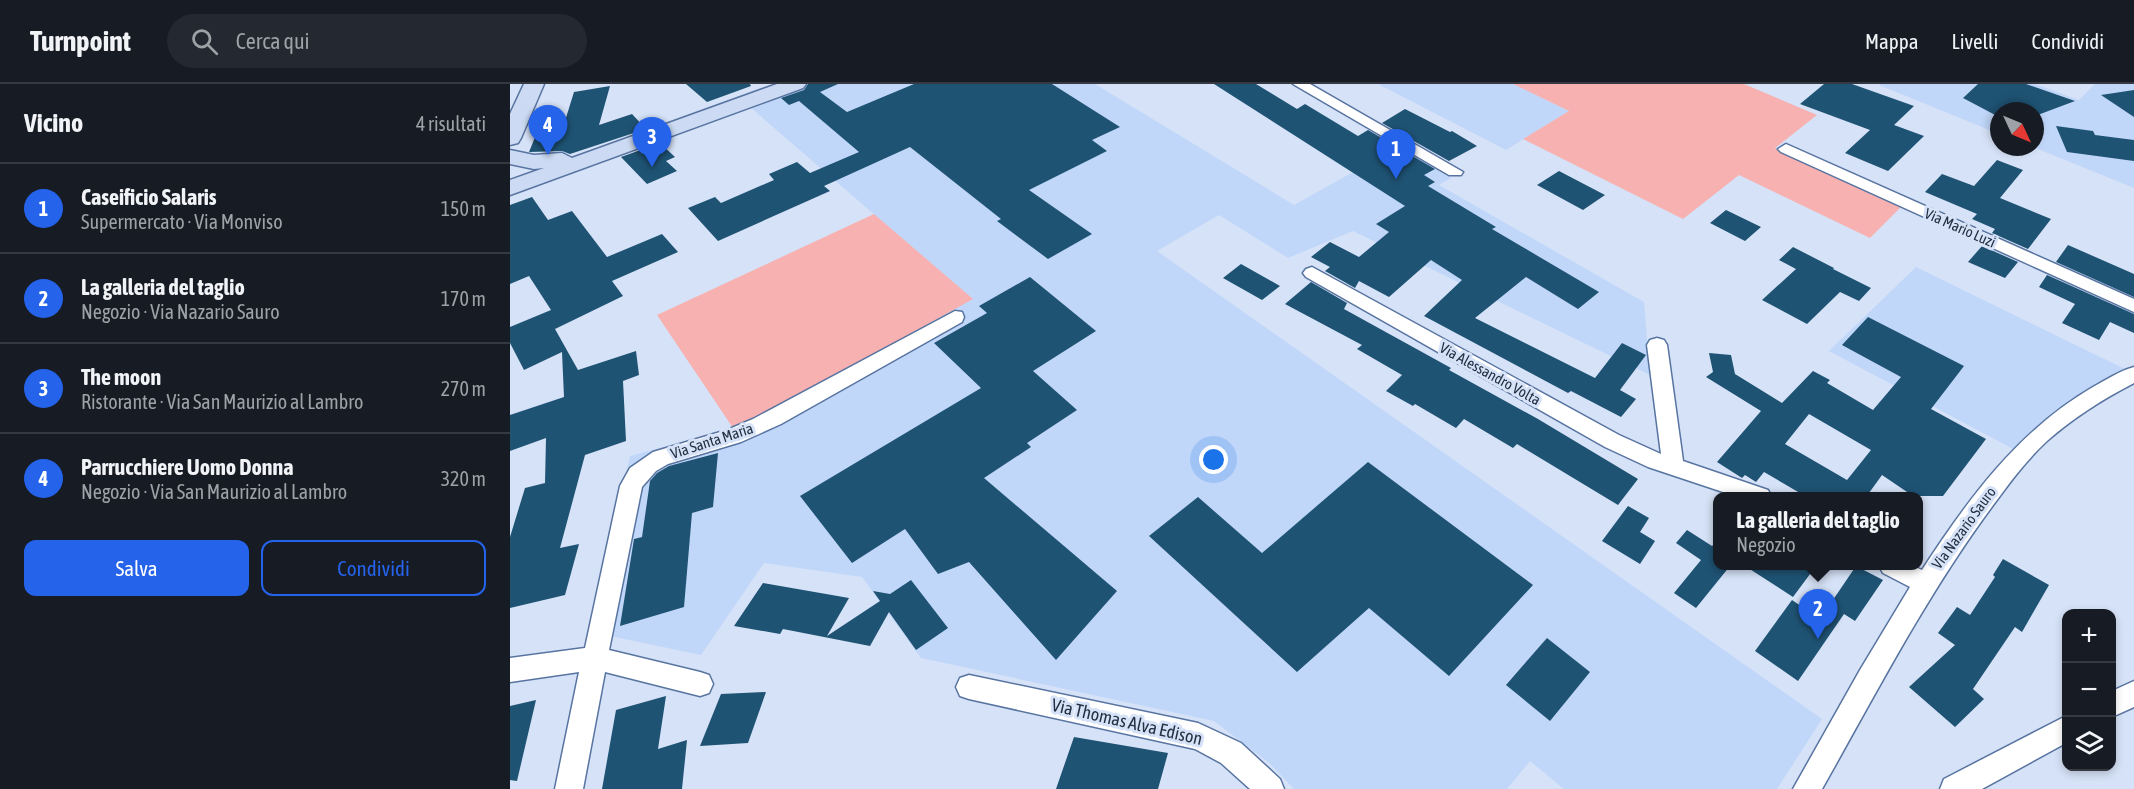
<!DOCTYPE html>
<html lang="it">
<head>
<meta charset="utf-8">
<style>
  :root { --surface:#171b24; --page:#242831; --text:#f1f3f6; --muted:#9ea1a6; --line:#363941; --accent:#2563eb }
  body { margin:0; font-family:"Asap Condensed",sans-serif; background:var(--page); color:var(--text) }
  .controls { position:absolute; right:18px; bottom:18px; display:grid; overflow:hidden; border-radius:12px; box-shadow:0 3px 9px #0003 }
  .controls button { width:54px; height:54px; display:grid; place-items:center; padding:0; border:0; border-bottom:2px solid var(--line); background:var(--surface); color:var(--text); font:30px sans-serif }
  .compass { position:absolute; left:1480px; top:18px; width:54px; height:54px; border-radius:50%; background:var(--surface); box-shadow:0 3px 9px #0003; rotate:134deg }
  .you { position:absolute; left:704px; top:376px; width:21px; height:21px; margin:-15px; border:4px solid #fff; border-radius:50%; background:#1a73e8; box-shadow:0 0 0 9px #1a73e833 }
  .badge { display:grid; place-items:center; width:39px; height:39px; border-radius:50%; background:var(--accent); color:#fff; font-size:20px; font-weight:700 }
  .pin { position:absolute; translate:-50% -50px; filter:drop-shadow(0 2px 3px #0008) }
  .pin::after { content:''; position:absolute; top:32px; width:21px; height:18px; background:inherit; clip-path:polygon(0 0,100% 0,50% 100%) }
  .popup { position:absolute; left:1203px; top:408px; width:210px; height:78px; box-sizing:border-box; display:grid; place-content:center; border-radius:12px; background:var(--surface); filter:drop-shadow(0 2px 4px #0005); font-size:20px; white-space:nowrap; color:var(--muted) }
  .popup b { font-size:22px; color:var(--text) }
  .popup::after { content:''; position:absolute; left:50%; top:100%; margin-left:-12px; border:12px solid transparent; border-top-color:var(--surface) }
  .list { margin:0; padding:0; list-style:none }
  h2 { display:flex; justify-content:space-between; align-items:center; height:78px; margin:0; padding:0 24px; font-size:26px }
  h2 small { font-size:20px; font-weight:400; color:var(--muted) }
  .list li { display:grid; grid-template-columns:39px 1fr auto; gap:18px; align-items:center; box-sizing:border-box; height:90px; padding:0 24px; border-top:2px solid var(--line) }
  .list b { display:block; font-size:22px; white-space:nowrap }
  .list p { margin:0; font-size:20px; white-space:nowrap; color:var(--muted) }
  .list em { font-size:20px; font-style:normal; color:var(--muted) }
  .actions { display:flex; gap:12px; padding:18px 24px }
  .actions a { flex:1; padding:14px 0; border:2px solid var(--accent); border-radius:12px; text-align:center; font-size:21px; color:var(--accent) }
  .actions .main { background:var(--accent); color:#fff }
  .icon { flex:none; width:33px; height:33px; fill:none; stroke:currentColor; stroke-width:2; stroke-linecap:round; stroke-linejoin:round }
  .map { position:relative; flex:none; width:1624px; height:705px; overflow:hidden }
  header { display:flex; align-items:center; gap:36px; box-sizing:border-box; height:84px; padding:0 30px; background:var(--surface); border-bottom:2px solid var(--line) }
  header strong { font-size:28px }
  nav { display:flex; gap:33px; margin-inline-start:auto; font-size:21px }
  .search { width:420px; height:54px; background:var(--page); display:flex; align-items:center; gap:15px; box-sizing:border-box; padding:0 21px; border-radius:33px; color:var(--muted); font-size:22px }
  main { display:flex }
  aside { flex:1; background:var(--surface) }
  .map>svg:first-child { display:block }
  .built { fill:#c1d7f9 }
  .green { fill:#f7b1b0 }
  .building { fill:#1f5374; fill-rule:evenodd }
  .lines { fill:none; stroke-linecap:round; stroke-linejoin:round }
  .street-casing { stroke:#5874a1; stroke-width:3 }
  .secondary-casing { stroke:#5874a1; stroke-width:3 }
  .street { fill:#fff; fill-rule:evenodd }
  .secondary { fill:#ccdbf3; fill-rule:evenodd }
  .labels { text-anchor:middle; stroke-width:6; stroke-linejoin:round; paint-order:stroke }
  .street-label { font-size:15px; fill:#243043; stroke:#d6e2f7 }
  .near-street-label { font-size:18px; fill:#243043; stroke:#d6e2f7 }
</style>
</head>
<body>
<header>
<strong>Turnpoint</strong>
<div class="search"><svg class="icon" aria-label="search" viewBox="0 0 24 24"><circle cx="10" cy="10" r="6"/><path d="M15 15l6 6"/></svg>Cerca qui</div>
<nav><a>Mappa</a><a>Livelli</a><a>Condividi</a></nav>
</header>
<main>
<aside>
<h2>Vicino<small>4 risultati</small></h2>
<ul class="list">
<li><span class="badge">1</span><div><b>Caseificio Salaris</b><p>Supermercato · Via Monviso</p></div><em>150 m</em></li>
<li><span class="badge">2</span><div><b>La galleria del taglio</b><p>Negozio · Via Nazario Sauro</p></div><em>170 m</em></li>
<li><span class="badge">3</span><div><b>The moon</b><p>Ristorante · Via San Maurizio al Lambro</p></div><em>270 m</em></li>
<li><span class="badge">4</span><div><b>Parrucchiere Uomo Donna</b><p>Negozio · Via San Maurizio al Lambro</p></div><em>320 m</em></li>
</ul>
<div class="actions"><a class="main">Salva</a><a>Condividi</a></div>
</aside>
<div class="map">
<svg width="1624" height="705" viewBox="0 0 1624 705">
  <rect width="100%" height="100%" fill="#d6e2f7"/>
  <!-- built -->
  <path class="built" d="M300,0H585L784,121L888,63L941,94L929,101L1134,218L1140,291L843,147L778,174L709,131L647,167L1312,635L1267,705H1054L1020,677L997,705H784L759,679L704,637L411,574L352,493L254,479L191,571L81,548L120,372L223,344L462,215L240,23Z
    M868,0H1003L1059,27L996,66Z
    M1370,0H1525L1569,16L1585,0H1624V104L1523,63H1525V27H1489V50L1369,1Z
    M1406,183L1621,288L1505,366L1319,267Z"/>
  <!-- green -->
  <path class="green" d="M1003,0H1234L1307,31L1265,64L1392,122L1360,154L1229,91L1173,135L1013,55L1059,27Z
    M364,130L463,215L308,301L223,344L147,231Z"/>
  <!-- building -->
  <path class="building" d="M176,0H240L241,2L197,18Z
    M298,0H328L310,8L337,28L404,0H542L610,43L582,56L597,67L519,106L582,150L538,175L487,137L491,135L400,63L314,102L320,107L208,157L178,124L205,113L211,119L264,96L259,90L287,78L300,89L349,68L289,17L279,21L271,14L294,6Z
    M704,0H746L787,25L795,20L848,52L858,46L925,85L914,91L925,98L918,102L986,143L982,145L1089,208L1068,225L1016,193L965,234L1085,294L1112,259L1136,271L1110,306L1126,315L1111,333L1061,307L1058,309L914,232L952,196L921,176L879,213L849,197L845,204L815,187L820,183L801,173L820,158L849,173L879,148L866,140L895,122Z
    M1314,0H1342L1404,22L1384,41L1414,52L1378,87L1335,69L1360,46L1290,20Z
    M1468,0H1516L1565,17L1525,32V27H1489V33L1453,14Z
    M100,2L89,41L122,30L136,45L60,70L52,67L19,68L30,41L55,37L64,8Z
    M1624,6V33L1591,11Z
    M895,25L940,48L942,47L967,62L939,77L872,39Z
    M1546,42L1583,47L1585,51L1624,56V77L1557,68Z
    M150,59L165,73L156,77L167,87L137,100L111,73Z
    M1487,76L1513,86L1490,114L1541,135L1518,165L1482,149L1485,145L1462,135L1467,130L1415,108L1432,90L1464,102Z
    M1049,87L1095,111L1073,126L1027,101Z
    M22,113L38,136L62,127L97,173L152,150L168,168L102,197L113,212L45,245L68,286L126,267L129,291L113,297L116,357L75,371L50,464L69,460L55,511L0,524V453L15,404L35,399L36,354L0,367V331L54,313L52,268L14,286L0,259V243L41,226L19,192L0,200V121Z
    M1216,126L1251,143L1235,157L1200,139Z
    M1558,161L1624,190V213L1546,178Z
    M1472,162L1508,178L1495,194L1458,178Z
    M1283,163L1324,184L1323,185L1361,204L1349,217L1330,208L1297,240L1252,216L1286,185L1269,176Z
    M731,180L770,202L752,216L713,194Z
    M1537,191L1624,230V249L1600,238L1589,256L1552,239L1565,220L1529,203Z
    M520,193L586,247L523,287L567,326L517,359L521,363L474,394L607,507L546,576L459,478L428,490L395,445L342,479L290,412L471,304L424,259L477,229L469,222Z
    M801,198L837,219L834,225L941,284L939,286L1028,335L1128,395L1108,421L1007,360L1003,364L954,335L946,344L905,320L903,322L876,307L892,291L847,265L852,261L775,220Z
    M1358,233L1454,282L1421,325L1476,355L1433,412H1403L1372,391L1359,409L1365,412H1295L1254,388L1246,398L1235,391L1232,394L1207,378L1251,327L1196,293L1203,288L1199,269L1221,271L1225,290L1272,319L1303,287L1320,296L1317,299L1363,326L1391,293L1332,261ZM1299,330L1361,366L1337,396L1275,360Z
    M208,369L203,423L182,429L174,523L110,542L124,455L132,453L140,397L147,389L159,382Z
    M858,378L1023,501L939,592L859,524L787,588L639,452L688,413L752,469Z
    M1118,422L1139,434L1130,448L1145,457L1130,480L1092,457Z
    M1177,446L1202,462L1208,456V482H1220L1186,524L1164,509L1191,476L1166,459Z
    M1493,475L1539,501L1512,548L1505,543L1463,605L1474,615L1445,643L1399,603L1445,561L1428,549L1447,523L1460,531L1485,493L1483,491Z
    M1235,482H1306L1283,513Z
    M1346,482L1373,496L1345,537L1334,530L1288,597L1245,567L1282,516L1310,535Z
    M401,496L438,544L406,566L379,528L360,562L273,545L270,550L224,542L253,499L339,514L317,552L370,517L363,507L380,510Z
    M1037,554L1080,588L1040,637L996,601Z
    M256,608L238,659L190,662L211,610Z
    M156,612L148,665L177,656L172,705H92L106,626Z
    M26,616L7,697L0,696V622Z
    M564,653L658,669L648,705H546Z"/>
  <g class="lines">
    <!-- street casing -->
    <g class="street-casing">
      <path id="street" d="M783,0H800L953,88L951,91H939Z
        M1276,60L1624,215V228L1271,68L1268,65Z
        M802,183L1109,351L1151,370L1137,261L1140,256L1147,254L1154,256L1157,261L1173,377L1258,406L1261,412H1225L1138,383L1095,363L796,193L793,189L796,185Z
        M445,227L452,228L454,233L452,238L271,340L231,358L158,380L146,387L132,403L99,566L190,588L199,591L203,600L199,609L190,612L95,588L73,705H45L69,588L0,598V574L75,564L110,402L120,384L143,368L217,346L243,335Z
        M1624,283V299C1593,315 1563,334 1537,357C1512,380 1493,408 1473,435C1412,520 1364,613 1312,705H1283L1350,586L1400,503L1373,489L1369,482H1403L1412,486C1458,415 1509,346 1583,303C1596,296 1609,287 1624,283Z
        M459,591L688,639L731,659L770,695L774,705H740L711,679L685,665L459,615L450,612L446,603L450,594Z
        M1624,597V623L1602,633V607Z
        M1556,632V659L1472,705H1430L1434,695Z"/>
    </g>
    <!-- secondary casing -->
    <g class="secondary-casing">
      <path id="secondary" d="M14,0H34L11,54L8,59L0,61V30Z
        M267,0H296L293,4L0,111V96L34,84L24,85L0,80V66L24,71L52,69L62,74Z"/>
    </g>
    <!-- street -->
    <use href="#street" class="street"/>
    <!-- secondary -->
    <use href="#secondary" class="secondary"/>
  </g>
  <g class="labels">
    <!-- street labels -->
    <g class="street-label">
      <text transform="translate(1450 144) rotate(24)" y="5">Via Mario Luzi</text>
      <text transform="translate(980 290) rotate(29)" y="5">Via Alessandro Volta</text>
      <text transform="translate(202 357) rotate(-18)" y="5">Via Santa Maria</text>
      <text transform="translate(1454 444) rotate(-54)" y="5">Via Nazario Sauro</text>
    </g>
    <!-- near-street labels -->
    <g class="near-street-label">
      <text transform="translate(617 638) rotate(13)" y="6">Via Thomas Alva Edison</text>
    </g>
  </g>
</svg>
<div class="controls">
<button>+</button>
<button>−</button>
<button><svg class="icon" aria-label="layers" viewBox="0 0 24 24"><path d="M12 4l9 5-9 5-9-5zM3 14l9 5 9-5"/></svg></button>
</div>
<svg class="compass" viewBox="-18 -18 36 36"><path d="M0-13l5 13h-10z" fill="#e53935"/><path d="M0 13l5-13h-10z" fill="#9ea1a6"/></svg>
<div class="you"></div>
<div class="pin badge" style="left:886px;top:95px">1</div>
<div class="pin badge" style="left:1308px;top:555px">2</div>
<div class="popup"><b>La galleria del taglio</b>Negozio</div>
<div class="pin badge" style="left:142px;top:83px">3</div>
<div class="pin badge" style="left:38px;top:71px">4</div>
</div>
</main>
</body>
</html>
